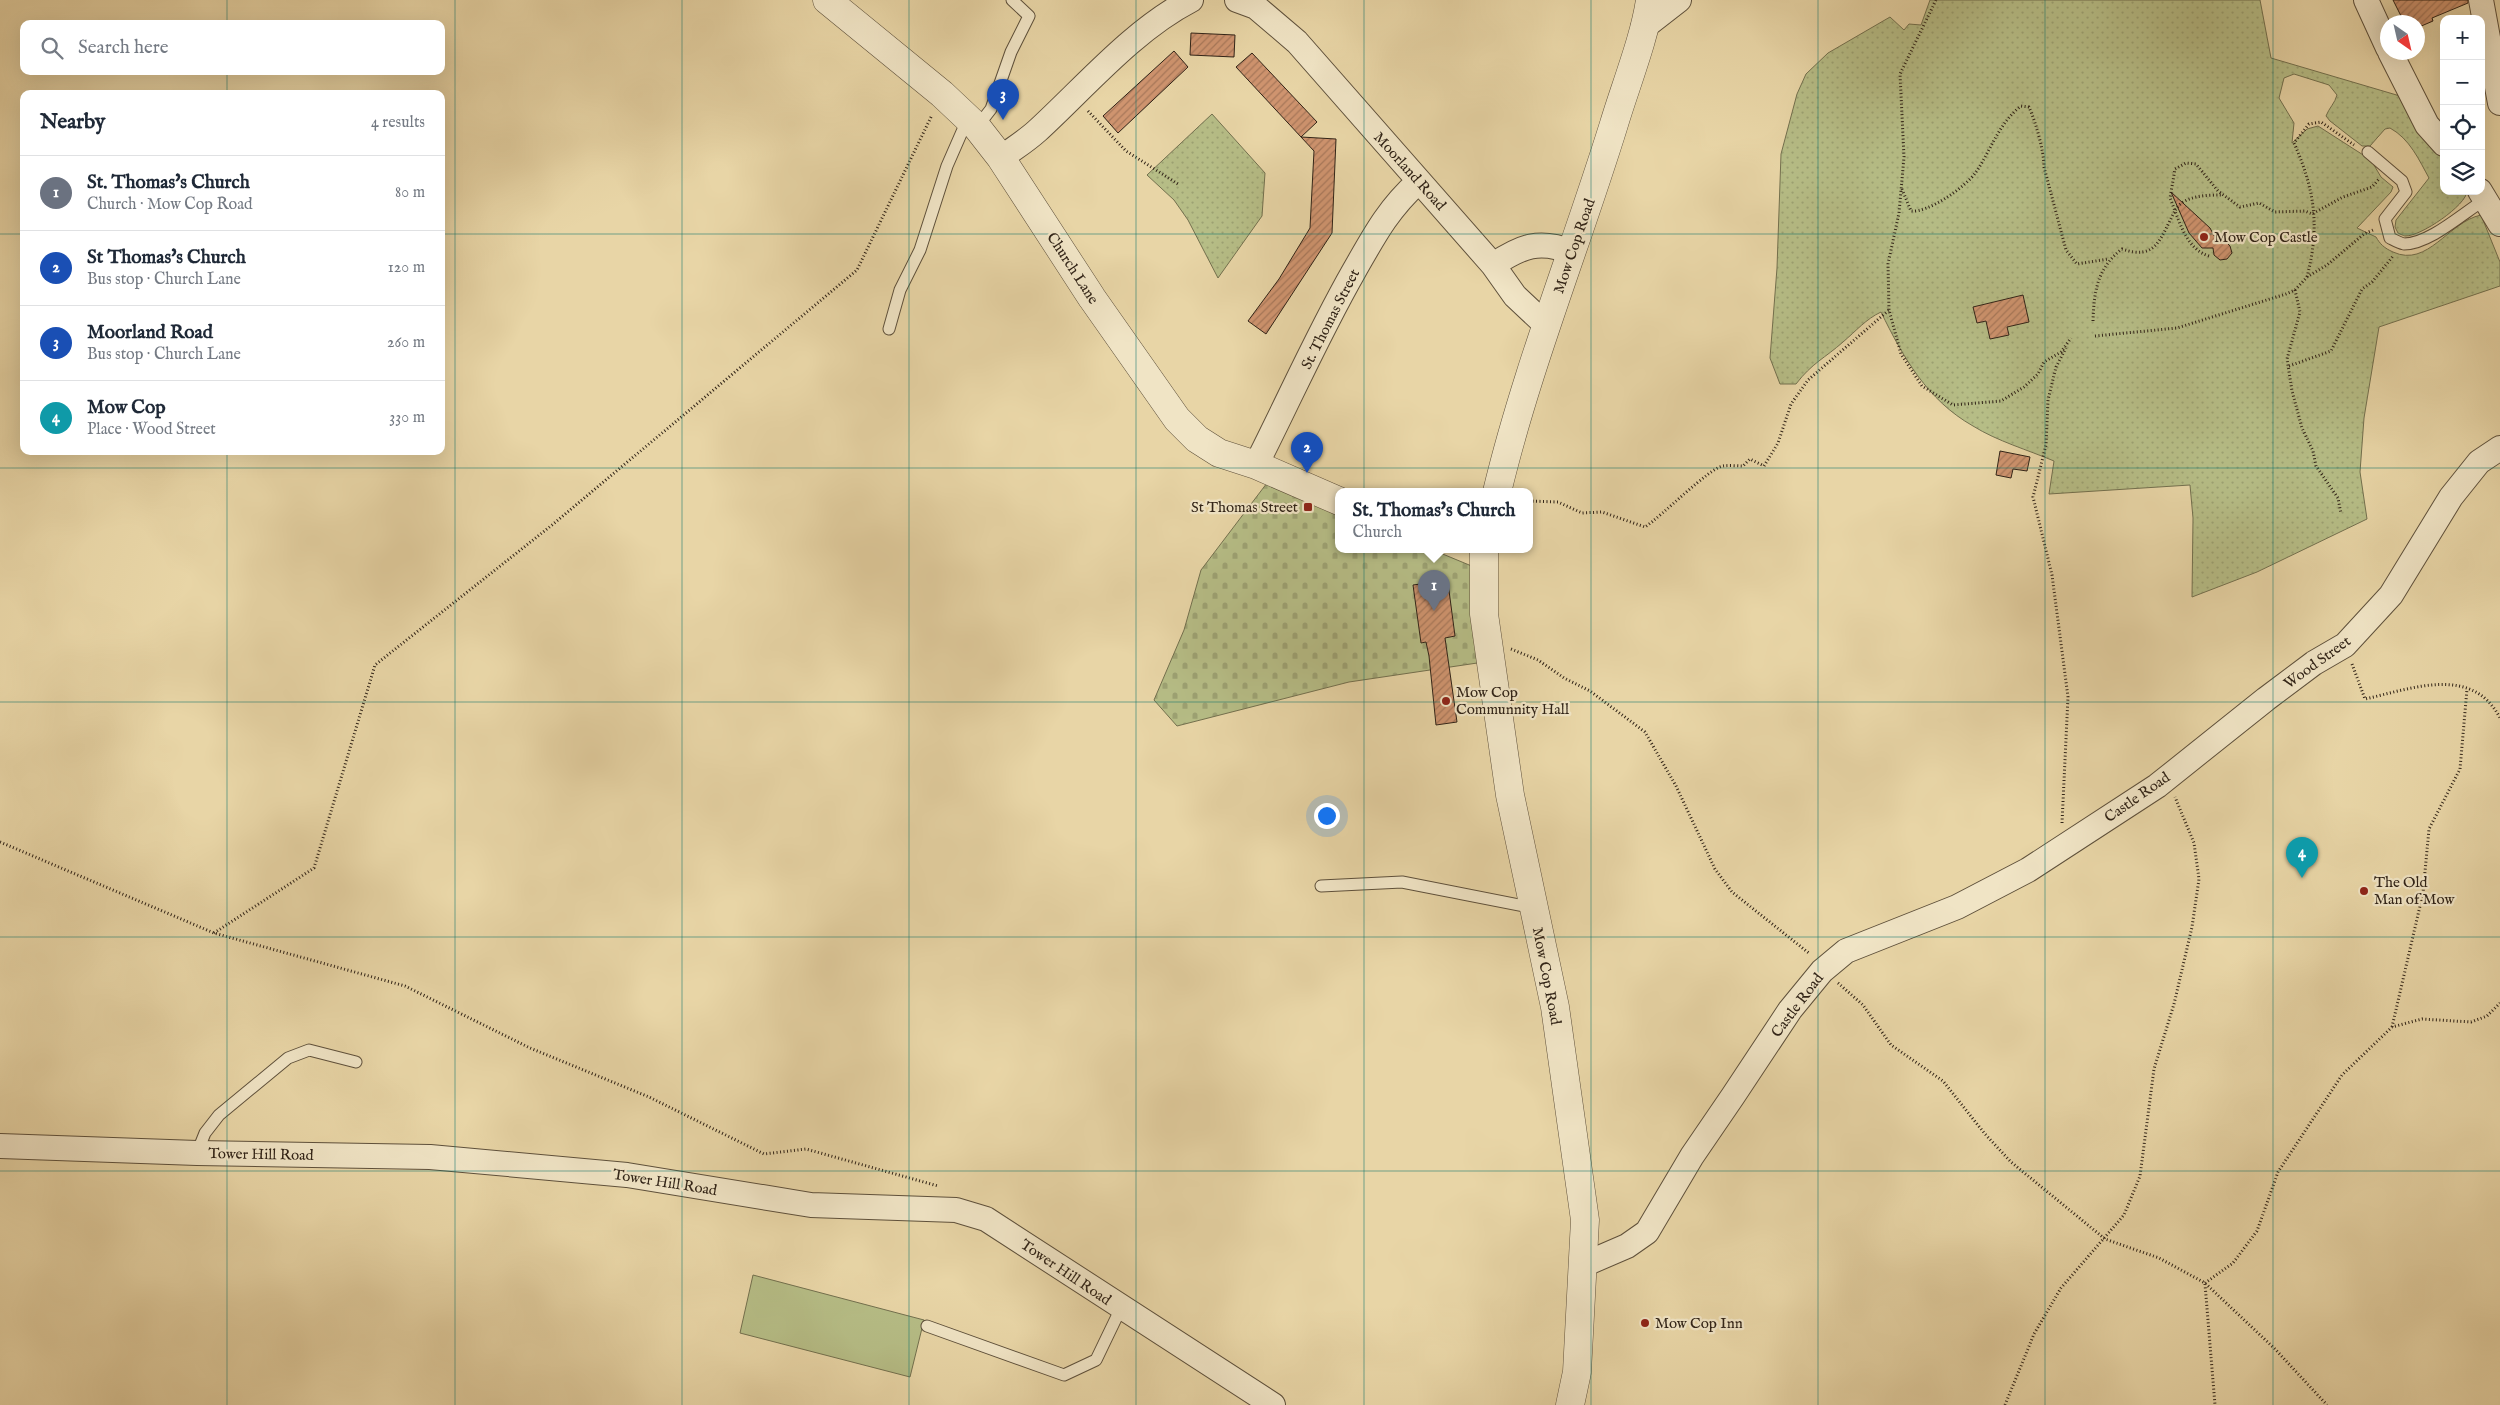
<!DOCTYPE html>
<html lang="en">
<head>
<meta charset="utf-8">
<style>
  :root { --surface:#fff; --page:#f2f2f3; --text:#1f2937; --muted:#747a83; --line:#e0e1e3; --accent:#8f2418 }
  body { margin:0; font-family:"IM FELL English",serif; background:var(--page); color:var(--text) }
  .controls { position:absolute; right:15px; top:15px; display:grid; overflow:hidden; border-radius:10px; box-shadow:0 5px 20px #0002 }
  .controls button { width:45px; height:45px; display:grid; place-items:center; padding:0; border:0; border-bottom:1px solid var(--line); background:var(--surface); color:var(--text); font:25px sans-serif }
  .compass { position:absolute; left:2380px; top:15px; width:45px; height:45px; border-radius:50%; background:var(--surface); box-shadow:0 5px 20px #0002; rotate:146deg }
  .you { position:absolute; left:1326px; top:815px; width:18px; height:18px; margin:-12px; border:4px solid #fff; border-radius:50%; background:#1a73e8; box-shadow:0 0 0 8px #1a73e833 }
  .badge { display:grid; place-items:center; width:32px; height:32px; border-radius:50%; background:var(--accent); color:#fff; font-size:16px; font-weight:700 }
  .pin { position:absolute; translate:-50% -41px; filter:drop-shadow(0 1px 2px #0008) }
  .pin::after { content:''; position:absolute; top:26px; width:18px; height:15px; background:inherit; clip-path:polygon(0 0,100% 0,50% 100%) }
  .popup { position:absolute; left:1335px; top:488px; width:198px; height:65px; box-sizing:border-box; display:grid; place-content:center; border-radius:10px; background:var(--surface); filter:drop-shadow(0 1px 4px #0005); font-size:16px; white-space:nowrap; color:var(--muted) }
  .popup b { font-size:19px; color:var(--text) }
  .popup::after { content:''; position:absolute; left:50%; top:100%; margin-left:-10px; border:10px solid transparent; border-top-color:var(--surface) }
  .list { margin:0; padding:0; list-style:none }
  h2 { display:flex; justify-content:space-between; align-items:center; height:65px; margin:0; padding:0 20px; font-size:21px }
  h2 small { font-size:16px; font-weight:400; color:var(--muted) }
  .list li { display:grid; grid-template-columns:32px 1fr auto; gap:15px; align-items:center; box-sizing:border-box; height:75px; padding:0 20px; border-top:1px solid var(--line) }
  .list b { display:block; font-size:19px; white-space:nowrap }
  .list p { margin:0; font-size:16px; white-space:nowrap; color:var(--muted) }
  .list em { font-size:16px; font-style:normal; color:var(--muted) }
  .icon { flex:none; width:28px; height:28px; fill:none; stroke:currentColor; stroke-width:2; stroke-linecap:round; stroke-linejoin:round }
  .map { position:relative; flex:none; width:2500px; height:1405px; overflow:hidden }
  .search { position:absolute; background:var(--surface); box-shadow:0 5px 20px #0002; left:20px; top:20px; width:425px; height:55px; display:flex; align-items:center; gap:12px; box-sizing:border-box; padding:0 18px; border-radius:10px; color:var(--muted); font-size:19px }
  .panel { position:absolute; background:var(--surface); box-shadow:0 5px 20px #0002; left:20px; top:90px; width:425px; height:365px; border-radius:10px }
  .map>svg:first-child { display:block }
  .grass { fill:url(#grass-dots); stroke:#73704e }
  .cemetery { fill:url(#cemetery-stones); stroke:#73704e }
  .pitch { fill:#b6bd86; stroke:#73704e }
  .building { fill:url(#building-hatch); stroke:#302317 }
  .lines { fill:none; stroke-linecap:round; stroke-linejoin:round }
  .service-casing { stroke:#5e503b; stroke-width:13 }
  .minor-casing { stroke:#5e503b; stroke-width:26 }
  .tertiary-casing { stroke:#5e503b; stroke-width:29 }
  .path { stroke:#302317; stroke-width:3; stroke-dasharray:1 2.5; stroke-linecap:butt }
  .service { stroke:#f0e4c5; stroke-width:11 }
  .minor { stroke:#f0e4c5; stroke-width:24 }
  .tertiary { stroke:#f0e4c5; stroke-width:28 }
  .grid { fill:none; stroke:#0f766e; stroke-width:1; stroke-opacity:0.55 }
  .poi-dot { fill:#8f2418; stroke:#f0e4c5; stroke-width:2 }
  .labels { text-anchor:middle; stroke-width:4.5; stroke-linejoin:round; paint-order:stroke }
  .street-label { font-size:15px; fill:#302317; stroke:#f0e4c5 }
  .poi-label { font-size:15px; fill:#302317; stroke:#f0e4c5; text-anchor:start }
</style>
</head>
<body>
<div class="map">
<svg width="2500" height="1405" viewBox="0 0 2500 1405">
  <defs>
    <pattern id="grass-dots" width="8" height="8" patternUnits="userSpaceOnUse" patternTransform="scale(1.25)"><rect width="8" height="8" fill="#b6bd86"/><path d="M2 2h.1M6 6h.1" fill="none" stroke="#9da273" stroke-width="1.8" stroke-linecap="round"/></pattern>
    <pattern id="cemetery-stones" width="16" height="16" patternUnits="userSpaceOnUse" patternTransform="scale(1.25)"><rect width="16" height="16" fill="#b6bd86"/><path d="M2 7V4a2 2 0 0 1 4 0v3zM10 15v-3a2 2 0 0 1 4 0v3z" fill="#9da273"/></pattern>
    <pattern id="building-hatch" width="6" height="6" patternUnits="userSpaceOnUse" patternTransform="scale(1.25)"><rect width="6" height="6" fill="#cf946f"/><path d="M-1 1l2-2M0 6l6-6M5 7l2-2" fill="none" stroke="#a8785a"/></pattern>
  </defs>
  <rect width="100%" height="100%" fill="#e8d5a6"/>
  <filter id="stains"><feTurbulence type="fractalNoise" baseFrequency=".004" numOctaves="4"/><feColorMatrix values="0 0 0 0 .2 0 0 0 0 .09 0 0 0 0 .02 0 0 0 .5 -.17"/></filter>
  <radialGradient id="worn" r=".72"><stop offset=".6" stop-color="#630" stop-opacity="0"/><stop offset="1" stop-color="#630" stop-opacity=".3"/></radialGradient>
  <!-- grass -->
  <path class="grass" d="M1930,0H2260L2271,58L2400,96L2421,131L2444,157V191H2467C2467,205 2420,237 2405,236C2404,236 2398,233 2398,233L2395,227L2396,220L2429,178C2419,160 2410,139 2390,128L2385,129L2370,146H2362L2330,121L2326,116C2329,108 2335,103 2337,95L2329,85L2294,74L2284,78L2279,98L2294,123L2292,143L2307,129L2318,126L2371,160L2381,177L2393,187L2391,192L2357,228L2376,237C2380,244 2384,248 2393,252C2428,268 2448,222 2481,215L2500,262V286L2379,327L2364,418L2360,472L2367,519L2257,572L2192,597L2193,518L2190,485L2049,494L2054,461C2028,450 1997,441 1973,426C1927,400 1903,357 1881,312C1866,319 1856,331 1843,342C1825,358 1812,363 1796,384H1780L1770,358L1777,268L1781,154L1797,94L1806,74L1828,53L1890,17L1904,30L1909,24L1921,25Z
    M1212,114L1265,173L1262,216L1218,278L1188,220L1174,200L1147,175Z"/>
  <!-- cemetery -->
  <path class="cemetery" d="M1267,483L1339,512V550H1433L1474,567L1484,662L1349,682L1177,726L1154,700L1184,630L1201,570Z"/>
  <!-- pitch -->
  <path class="pitch" d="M753,1275L924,1320L910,1377L740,1333Z"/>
  <!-- building -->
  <path class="building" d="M2393,0H2468V3L2432,18L2433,21L2419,27L2418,22H2404Z
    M1191,33L1235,35L1234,57L1190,55Z
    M1174,51L1188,67L1118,133L1103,116Z
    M1252,53L1317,122L1301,137L1236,67Z
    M1301,137L1336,139L1332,233L1266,334L1248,321L1279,279L1310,228L1314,151Z
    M2171,192L2210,228L2218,243L2225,241L2230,246L2232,253L2227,259L2220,260L2214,255L2213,248H2202L2189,233Z
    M2023,295L2029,322L2007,327L2009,335L1990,339L1986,321L1977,323L1973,307Z
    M2000,451L2030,457L2027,471L2013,469L2011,478L1996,475Z
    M1435,582L1436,585L1448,583L1455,636L1445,638L1457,722L1436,725L1429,656L1426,642L1421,643L1413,585Z"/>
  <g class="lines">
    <!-- service casing -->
    <g class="service-casing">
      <path id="service" d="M977,127L991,109L1011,52L1029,16L1012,0
        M2368,152L2402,181L2406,192L2385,219L2390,238C2394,240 2399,243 2404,244C2430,244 2464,212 2486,199
        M889,329L900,290L920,250L947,166L968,118
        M1321,886L1402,882L1534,908
        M197,1153L205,1133L219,1115L288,1058L309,1050L356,1062
        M927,1326L1064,1375L1096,1360L1121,1308"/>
    </g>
    <!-- minor casing -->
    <g class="minor-casing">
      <path id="minor" d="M1237,0L1256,7L1297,42L1493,265L1515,296L1547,326
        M2366,0L2388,48
        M2481,0L2500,103
        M1643,28L1679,0
        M2390,52L2427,125L2444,144
        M1001,158C1013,149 1026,141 1037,131C1085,87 1133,30 1191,0
        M2480,191L2500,224
        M1493,265C1522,246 1539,239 1572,252
        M1256,465C1289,400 1318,334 1354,271C1374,236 1388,209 1418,182
        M0,1146L197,1153L430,1157L627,1175L811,1205L956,1210L986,1219L1273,1405
        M1583,1265L1627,1246L1647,1232L1692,1156L1733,1096L1790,1010L1822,971L1846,951L1957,907L2028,870L2157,786L2266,699L2314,663L2345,645L2391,595L2451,497L2479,462L2500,448"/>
    </g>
    <!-- tertiary casing -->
    <g class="tertiary-casing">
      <path id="tertiary" d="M827,0L942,94L976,126L1001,158L1092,298L1177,419L1197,439L1219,453L1256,465L1339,501
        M1497,492C1527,367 1576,247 1614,124C1625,87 1645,37 1650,0
        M1484,550V614L1510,795L1555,1007L1585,1220L1577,1372L1570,1405"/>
    </g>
    <!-- path -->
    <path class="path" d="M1936,0L1900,74L1904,157L1899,213L1888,264L1889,310L1901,354L1922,386L1953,405L2001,401L2024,387L2038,374L2044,362L2061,352L2071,338
      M1088,111L1126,151L1178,184
      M1902,189L1911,211C1928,213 1966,187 1976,172C1991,150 1999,123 2021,106L2029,107C2036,123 2044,151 2044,167L2066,250L2077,264L2108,259
      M2209,256C2189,250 2182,229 2175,211C2182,196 2205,195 2221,195
      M2307,277C2320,227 2315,190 2294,143L2309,124L2321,122L2354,145
      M2295,290L2300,312L2287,359L2292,391L2302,428L2313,451L2316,466L2338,498L2341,514
      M2093,321C2094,292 2097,268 2122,249C2157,261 2160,238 2175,211L2170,198L2175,169L2186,163L2196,164L2218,191L2240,207L2259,203L2275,212L2305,211L2312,214L2343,197L2372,187L2379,179
      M2095,336L2177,328L2286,294L2295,290L2307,277L2327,265L2364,234L2373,230
      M2289,366L2331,351L2362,289L2372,282L2394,255
      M1529,501L1558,502L1582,513L1602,512L1645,527C1662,516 1709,468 1723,466C1729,465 1737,466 1743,466L1750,459L1764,466L1778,443L1791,404L1808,380L1889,310
      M1511,649L1538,660L1564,678L1590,691L1645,732L1676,786L1715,869L1732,892L1810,954
      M2352,664L2365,699C2411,689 2472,664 2500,718
      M2062,823L2068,697L2052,575L2033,497L2046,445L2048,400L2056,367L2066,348
      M0,842L214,933L405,986L530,1048L649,1097L764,1154L806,1149L938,1186
      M214,933L314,868L375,665L552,525L857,270L932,115
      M1838,983L1863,1005L1891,1045L1943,1081L1985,1134L2011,1162L2105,1239L2159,1258L2205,1283L2275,1349L2327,1405
      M2392,1027L2423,893L2429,829L2460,769L2467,689
      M2205,1283L2233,1263L2257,1231L2278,1172L2342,1075L2392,1027L2422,1019L2471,1022L2487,1016L2500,1003
      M2205,1284L2215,1405
      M2005,1405L2034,1334L2061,1288L2124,1215L2140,1176L2154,1069L2174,1004L2192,927L2199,879L2194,843L2175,797"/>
    <!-- service -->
    <use href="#service" class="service"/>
    <!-- minor -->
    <use href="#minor" class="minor"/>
    <!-- tertiary -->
    <use href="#tertiary" class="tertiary"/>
  </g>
  <!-- grid -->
  <path class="grid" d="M227,0V24M455,0V1405M682,0V1405M909,0V1405M1136,0V1405M1364,0V1405M1591,0V1405M1818,0V1405M2045,0V1405M2273,0V1405M227,71V94M0,234H24M441,234H2500M227,451V1405M0,468H2500M0,702H2500M0,937H2500M0,1171H2500"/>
  <!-- markers -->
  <g class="poi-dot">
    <circle cx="2204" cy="237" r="5"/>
    <rect x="1303" y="502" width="10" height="10" rx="2.5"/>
    <circle cx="1446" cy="701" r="5"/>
    <circle cx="2364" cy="891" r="5"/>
    <circle cx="1645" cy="1323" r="5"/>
  </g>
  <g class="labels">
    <!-- street labels -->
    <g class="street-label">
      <text transform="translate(1410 171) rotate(48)" y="5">Moorland Road</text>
      <text transform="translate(1574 246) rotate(-71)" y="5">Mow Cop Road</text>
      <text transform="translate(1073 268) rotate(57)" y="5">Church Lane</text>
      <text transform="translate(1330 319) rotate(-63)" y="5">St. Thomas Street</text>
      <text transform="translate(2317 662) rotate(-36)" y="5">Wood Street</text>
      <text transform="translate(2137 797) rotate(-35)" y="5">Castle Road</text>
      <text transform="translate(1547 976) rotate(79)" y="5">Mow Cop Road</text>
      <text transform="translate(1797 1005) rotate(-53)" y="5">Castle Road</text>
      <text transform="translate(261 1154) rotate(1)" y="5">Tower Hill Road</text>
      <text transform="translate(665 1182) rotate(9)" y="5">Tower Hill Road</text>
      <text transform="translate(1066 1272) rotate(34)" y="5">Tower Hill Road</text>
    </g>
    <!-- poi labels -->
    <g class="poi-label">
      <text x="2214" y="242">Mow Cop Castle</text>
      <text x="1298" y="512" text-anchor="end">St Thomas Street</text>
      <text x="1456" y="697">Mow Cop<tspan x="1456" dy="17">Communnity Hall</tspan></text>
      <text x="2374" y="887">The Old<tspan x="2374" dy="17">Man of Mow</tspan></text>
      <text x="1655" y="1328">Mow Cop Inn</text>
    </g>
  </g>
  <rect width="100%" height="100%" filter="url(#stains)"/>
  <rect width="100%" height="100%" fill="url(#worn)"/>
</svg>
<div class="controls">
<button>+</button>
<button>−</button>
<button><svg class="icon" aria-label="locate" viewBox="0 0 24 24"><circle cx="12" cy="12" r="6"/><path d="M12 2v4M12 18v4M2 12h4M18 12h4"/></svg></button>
<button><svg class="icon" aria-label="layers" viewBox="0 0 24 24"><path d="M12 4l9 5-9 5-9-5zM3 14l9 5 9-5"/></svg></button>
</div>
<svg class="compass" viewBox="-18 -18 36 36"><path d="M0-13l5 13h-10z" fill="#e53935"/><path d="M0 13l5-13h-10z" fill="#747a83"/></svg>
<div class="you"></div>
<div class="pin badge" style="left:1434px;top:611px;background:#6b7280">1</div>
<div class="popup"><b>St. Thomas's Church</b>Church</div>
<div class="pin badge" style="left:1307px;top:473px;background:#1a4fb4">2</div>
<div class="pin badge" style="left:1003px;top:120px;background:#1a4fb4">3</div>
<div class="pin badge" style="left:2302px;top:878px;background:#0f9aa8">4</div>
<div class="search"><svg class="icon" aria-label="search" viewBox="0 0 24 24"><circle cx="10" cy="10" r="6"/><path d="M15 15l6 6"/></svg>Search here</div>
<section class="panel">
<h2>Nearby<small>4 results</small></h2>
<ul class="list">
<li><span class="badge" style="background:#6b7280">1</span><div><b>St. Thomas's Church</b><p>Church · Mow Cop Road</p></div><em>80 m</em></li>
<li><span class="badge" style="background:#1a4fb4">2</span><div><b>St Thomas's Church</b><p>Bus stop · Church Lane</p></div><em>120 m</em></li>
<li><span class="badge" style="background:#1a4fb4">3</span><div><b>Moorland Road</b><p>Bus stop · Church Lane</p></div><em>260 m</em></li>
<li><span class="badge" style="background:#0f9aa8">4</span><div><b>Mow Cop</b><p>Place · Wood Street</p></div><em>330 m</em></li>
</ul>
</section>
</div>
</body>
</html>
